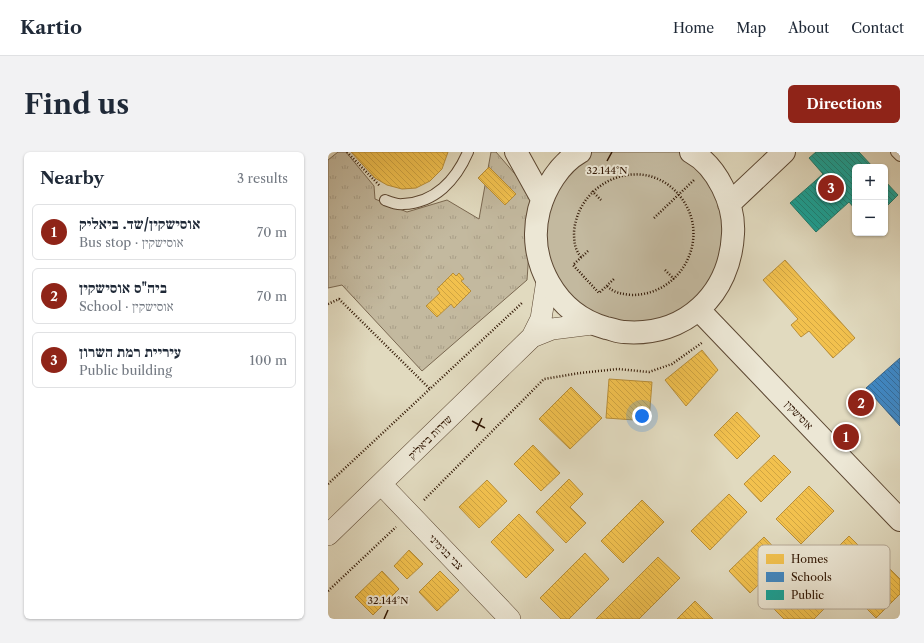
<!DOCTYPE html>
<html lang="en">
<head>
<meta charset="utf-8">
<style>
  :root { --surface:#fff; --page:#f2f2f3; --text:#1f2937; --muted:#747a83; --line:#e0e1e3; --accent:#8f2418 }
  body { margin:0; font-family:"Libre Caslon Text","Frank Ruhl Libre",serif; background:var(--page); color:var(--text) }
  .controls { position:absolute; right:12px; top:12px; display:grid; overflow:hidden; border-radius:6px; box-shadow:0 1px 3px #0004 }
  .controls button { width:36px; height:36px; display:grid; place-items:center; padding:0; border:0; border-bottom:1px solid var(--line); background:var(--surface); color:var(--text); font:20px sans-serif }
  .you { position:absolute; left:314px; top:264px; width:14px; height:14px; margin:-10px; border:3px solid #fff; border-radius:50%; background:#1a73e8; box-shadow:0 0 0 6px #1a73e833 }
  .badge { display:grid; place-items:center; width:26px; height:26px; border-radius:50%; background:var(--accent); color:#fff; font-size:13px; font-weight:700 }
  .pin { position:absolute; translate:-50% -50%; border:2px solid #fff; box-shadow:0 1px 4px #0006 }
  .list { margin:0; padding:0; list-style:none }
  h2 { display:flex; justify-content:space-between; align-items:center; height:52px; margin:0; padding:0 16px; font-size:17px }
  h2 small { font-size:13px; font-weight:400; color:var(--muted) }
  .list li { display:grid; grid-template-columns:26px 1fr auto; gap:12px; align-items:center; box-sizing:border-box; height:56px; margin:0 8px 8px; padding:0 8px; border:1px solid var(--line); border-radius:6px }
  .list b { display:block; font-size:15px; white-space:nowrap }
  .list p { margin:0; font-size:13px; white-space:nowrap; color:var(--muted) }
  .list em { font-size:13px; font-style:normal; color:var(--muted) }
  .map { position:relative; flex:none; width:572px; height:467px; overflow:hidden; border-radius:6px }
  header { display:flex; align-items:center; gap:24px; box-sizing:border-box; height:56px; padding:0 20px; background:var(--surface); border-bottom:1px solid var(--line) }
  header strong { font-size:19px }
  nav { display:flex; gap:22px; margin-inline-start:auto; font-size:14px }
  .intro { display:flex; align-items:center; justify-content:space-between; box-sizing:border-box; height:96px; padding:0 24px }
  h1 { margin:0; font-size:28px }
  .button { padding:10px 18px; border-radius:6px; background:var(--accent); color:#fff; font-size:14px; font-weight:700 }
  main { display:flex; gap:24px; padding:0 24px }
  aside { flex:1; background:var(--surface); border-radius:6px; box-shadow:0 1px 3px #0004 }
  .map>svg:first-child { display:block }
  .park { fill:url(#park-tufts); stroke:#7a6851 }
  .garden { fill:#c3b99f; stroke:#7a6851 }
  .homes { fill:url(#homes-back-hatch); stroke:#b88e38 }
  .schools { fill:url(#schools-back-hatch); stroke:#3a668b }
  .public { fill:url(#public-back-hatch); stroke:#1e796b }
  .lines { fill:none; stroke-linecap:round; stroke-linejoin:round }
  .service-casing { stroke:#5c4732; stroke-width:12 }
  .minor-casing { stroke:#5c4732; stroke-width:22 }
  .tertiary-casing { stroke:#5c4732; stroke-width:24 }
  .path { stroke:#301603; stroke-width:2.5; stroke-dasharray:1 2; stroke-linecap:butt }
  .service { stroke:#ece7d5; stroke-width:10 }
  .minor { stroke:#ece7d5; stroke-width:21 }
  .tertiary { stroke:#ece7d5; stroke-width:22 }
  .ticks { fill:none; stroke:#301603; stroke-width:1.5 }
  .labels { text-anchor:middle; stroke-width:4; stroke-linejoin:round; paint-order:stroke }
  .street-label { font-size:11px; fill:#301603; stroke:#ece7d5 }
  .key { fill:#ece7d5; stroke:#b4a896; stroke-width:1 }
  .key-label { font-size:11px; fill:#301603 }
  .ticks-label { font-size:10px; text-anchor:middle; fill:#301603; stroke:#ece7d5; stroke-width:4; stroke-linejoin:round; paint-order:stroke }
</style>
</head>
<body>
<header>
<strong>Kartio</strong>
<nav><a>Home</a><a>Map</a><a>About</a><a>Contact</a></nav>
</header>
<div class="intro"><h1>Find us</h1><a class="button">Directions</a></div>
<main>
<aside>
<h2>Nearby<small>3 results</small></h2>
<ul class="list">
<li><span class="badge">1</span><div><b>אוסישקין/שד. ביאליק</b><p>Bus stop · אוסישקין</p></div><em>70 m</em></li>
<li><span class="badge">2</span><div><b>ביה&quot;ס אוסישקין</b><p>School · אוסישקין</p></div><em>70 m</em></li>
<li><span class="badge">3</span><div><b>עיריית רמת השרון</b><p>Public building</p></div><em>100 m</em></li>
</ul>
</aside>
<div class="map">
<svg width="572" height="467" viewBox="0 0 572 467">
  <defs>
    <pattern id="park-tufts" width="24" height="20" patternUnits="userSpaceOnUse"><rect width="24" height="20" fill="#c3b99f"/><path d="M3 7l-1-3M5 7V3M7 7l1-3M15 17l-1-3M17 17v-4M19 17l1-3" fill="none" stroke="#a89e87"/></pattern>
    <pattern id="homes-back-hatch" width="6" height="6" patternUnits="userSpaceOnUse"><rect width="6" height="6" fill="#f2c14e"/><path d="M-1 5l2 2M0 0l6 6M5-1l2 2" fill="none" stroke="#d0a542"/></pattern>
    <pattern id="schools-back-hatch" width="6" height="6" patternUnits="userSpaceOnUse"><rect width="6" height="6" fill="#3f88c5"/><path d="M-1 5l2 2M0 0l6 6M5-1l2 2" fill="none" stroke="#356e9e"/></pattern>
    <pattern id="public-back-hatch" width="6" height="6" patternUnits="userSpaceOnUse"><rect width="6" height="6" fill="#17a398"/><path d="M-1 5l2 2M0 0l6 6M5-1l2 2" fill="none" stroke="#15847a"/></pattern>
  </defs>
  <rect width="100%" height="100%" fill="#e1dabf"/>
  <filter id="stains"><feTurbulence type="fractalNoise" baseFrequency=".005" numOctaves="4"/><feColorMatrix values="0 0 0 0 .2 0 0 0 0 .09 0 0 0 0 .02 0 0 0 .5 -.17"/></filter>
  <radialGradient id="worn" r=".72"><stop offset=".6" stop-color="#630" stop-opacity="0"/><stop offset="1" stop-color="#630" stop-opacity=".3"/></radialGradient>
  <!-- park -->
  <path class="park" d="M10,0H18L46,34L47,47L79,60L119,48L151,67L163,0H168L205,43L199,128L94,219L14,133L0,136V8Z"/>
  <!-- garden -->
  <path class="garden" d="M252,0H363L406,76L371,158L295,180L237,153L208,67Z"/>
  <!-- homes -->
  <path class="homes" d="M23,0H120L114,17L102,29L88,36L74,37L59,33L47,26Z
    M161,15L188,42L177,53L150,26Z
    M457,108L527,186L505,206L481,179L473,185L463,173L470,167L435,128Z
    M125,121L128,124L131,121L136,127L133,129L143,139L126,156L123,152L109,165L98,154L112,141L109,137Z
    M374,198L390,218L358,254L337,228Z
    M281,227L324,230L321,269L278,266Z
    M243,235L274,266L242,297L211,267Z
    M409,260L432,284L409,307L386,283Z
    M205,293L232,321L213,339L186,312Z
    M446,303L463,320L433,350L416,332Z
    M241,327L255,342L242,355L258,371L238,391L208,360Z
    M159,328L179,349L151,376L131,355Z
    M481,334L506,359L473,392L448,367Z
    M401,342L419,360L382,398L363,379Z
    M314,348L336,370L295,411L273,389Z
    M191,362L226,398L198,426L163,390Z
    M521,384L547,410L522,436L496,409Z
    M436,385L457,407L422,441L401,419Z
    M81,398L95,412L79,427L66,414Z
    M257,401L281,427L241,467H233L212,446Z
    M330,405L352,426L311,467H268Z
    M562,417L572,427V442L548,466L531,449Z
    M54,419L71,437L45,463L27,445Z
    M112,419L131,438L109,459L91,440Z
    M477,425L502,451L486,467H456L445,456Z
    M367,449L385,467H349Z"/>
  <!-- schools -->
  <path class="schools" d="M572,206V274L538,236Z"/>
  <!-- public -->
  <path class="public" d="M488,0H531L545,15H527V57L521,50L488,80L462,51L495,22L481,6Z
    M557,29L570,43L557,56Z"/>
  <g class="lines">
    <!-- service casing -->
    <g class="service-casing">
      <path id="service" d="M568,0L572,4
        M57,48C62,50 69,53 75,52C107,51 128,28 140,0"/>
    </g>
    <!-- minor casing -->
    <g class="minor-casing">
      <path id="minor" d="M204,185L224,177L264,172
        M54,333L182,467
        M0,383L204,185L213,167L219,128"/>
    </g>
    <!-- tertiary casing -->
    <g class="tertiary-casing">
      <path id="tertiary" d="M188,0L214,47
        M252,0C231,12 217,36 211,58C198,109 228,162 278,176C284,177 290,180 296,180C358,185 402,142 405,82C407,52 389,14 363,0
        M401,52L456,0
        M371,158L572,368"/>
    </g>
    <!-- path -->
    <path class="path" d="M19,0L52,34
      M264,39L273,48
      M326,66L366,28
      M260,99L245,113L271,141L287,126
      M253,105C247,98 246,90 246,80C250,28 316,1 351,43C385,83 355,143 304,143C294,142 286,141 279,134
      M337,118L346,127
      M0,152L11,147L102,237
      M0,332L195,150
      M96,348L216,227L252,221L290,217L321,220L344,212L375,190
      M0,439L68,375"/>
    <!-- service -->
    <use href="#service" class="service"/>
    <!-- minor -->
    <use href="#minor" class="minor"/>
    <!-- tertiary -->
    <use href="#tertiary" class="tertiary"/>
  </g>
  <!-- ticks -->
  <path class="ticks" d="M279,9L284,0M144,269L157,276M148,279L154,266M56,467L60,458"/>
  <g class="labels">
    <!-- street labels -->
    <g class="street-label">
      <text transform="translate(471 263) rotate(46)" y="4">אוסישקין</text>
      <text transform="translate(102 285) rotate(-45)" y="4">שדרות ביאליק</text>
      <text transform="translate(118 400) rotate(46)" y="4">צבי בנימיני</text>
    </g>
  </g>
  <!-- legend -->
  <rect x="430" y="393" width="132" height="64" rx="6" class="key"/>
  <rect x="438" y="402" width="18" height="10" fill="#f2c14e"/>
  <rect x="438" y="420" width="18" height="10" fill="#3f88c5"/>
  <rect x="438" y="438" width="18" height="10" fill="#17a398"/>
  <g class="key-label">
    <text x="463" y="411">Homes</text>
    <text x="463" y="429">Schools</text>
    <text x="463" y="447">Public</text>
  </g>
  <g class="ticks-label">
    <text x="279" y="22">32.144°N</text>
    <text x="60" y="452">32.144°N</text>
  </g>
  <rect width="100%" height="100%" filter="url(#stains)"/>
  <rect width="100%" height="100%" fill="url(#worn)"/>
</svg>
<div class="controls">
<button>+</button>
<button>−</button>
</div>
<div class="you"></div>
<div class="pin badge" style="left:518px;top:285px">1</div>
<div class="pin badge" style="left:533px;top:251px">2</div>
<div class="pin badge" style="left:503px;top:36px">3</div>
</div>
</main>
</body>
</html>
